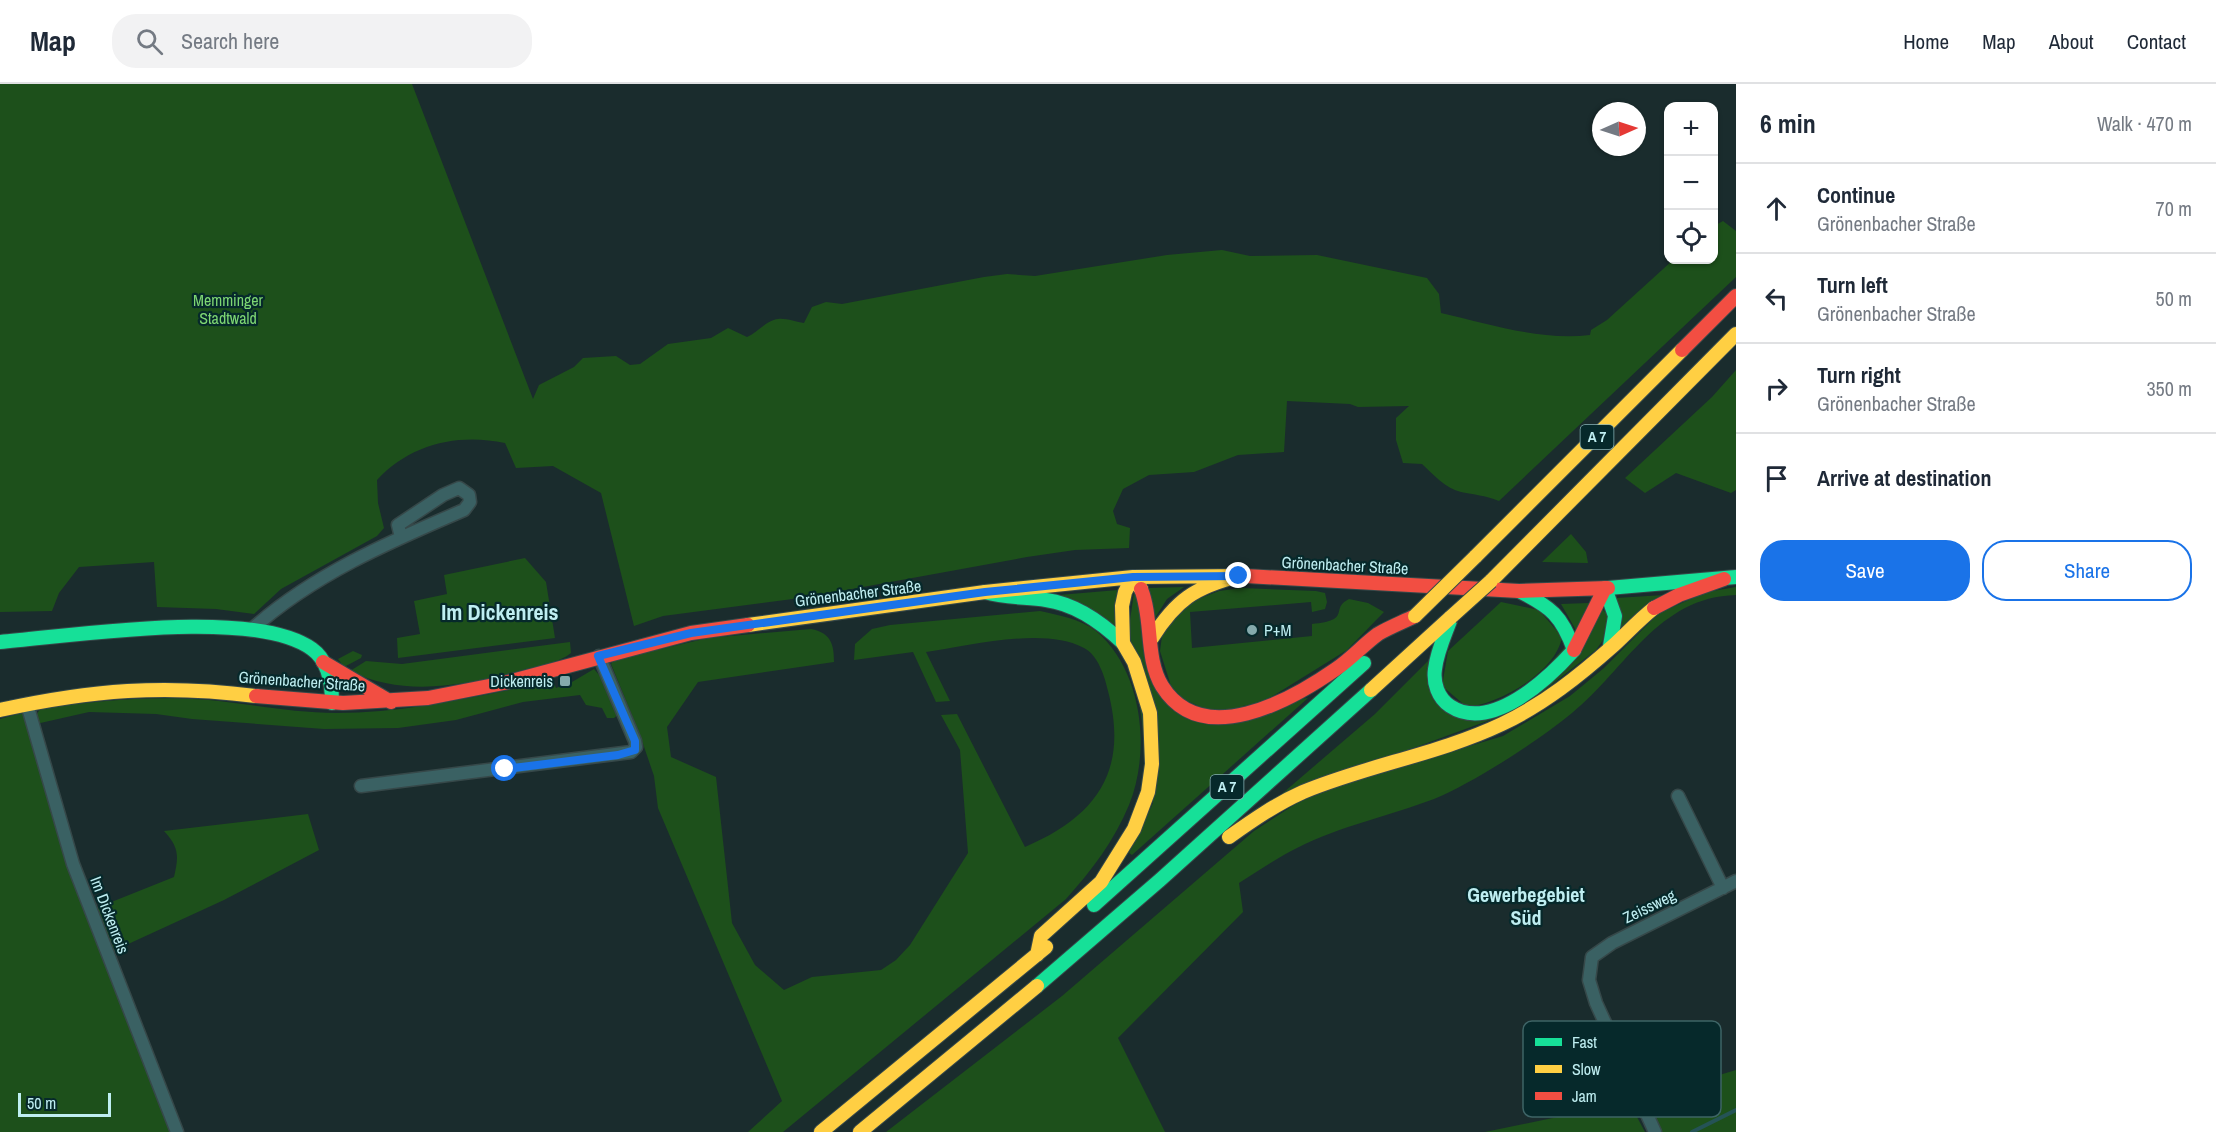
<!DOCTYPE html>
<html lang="en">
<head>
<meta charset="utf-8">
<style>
  :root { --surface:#fff; --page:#f2f2f3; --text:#1f2937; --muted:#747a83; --line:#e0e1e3; --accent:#1a73e8 }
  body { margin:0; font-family:"Archivo Narrow",sans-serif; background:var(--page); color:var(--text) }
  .controls { position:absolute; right:18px; top:18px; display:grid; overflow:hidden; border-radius:12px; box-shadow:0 2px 4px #0004 }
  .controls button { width:54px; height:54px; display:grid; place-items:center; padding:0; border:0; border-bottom:2px solid var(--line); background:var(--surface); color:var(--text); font:30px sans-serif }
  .compass { position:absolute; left:1592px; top:18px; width:54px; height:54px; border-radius:50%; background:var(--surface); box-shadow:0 2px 4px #0004; rotate:87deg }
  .scale { position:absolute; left:18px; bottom:15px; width:93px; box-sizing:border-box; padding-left:6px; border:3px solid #bfeef1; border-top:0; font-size:16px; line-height:21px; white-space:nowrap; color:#bfeef1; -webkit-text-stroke:4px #06292b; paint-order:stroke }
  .stop { position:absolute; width:18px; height:18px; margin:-14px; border:4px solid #1a73e8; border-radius:50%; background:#fff }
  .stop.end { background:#1a73e8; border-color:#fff; box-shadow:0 2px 6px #0008 }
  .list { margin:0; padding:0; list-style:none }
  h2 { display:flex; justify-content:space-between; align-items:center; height:78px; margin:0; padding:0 24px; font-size:26px }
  h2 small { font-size:20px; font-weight:400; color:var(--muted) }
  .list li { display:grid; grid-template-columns:39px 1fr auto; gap:18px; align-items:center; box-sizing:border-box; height:90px; padding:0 24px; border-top:2px solid var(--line) }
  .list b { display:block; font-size:22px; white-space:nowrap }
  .list p { margin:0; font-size:20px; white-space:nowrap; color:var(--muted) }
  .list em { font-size:20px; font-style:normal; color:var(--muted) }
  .actions { display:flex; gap:12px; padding:18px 24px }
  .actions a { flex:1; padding:14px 0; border:2px solid var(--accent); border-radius:24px; text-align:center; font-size:21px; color:var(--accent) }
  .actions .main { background:var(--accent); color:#fff }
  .icon { flex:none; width:33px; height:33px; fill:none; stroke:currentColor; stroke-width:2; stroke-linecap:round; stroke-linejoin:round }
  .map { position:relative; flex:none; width:1736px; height:1048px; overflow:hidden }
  header { display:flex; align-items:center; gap:36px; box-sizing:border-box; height:84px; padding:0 30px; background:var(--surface); border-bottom:2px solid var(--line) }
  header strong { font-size:28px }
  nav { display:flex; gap:33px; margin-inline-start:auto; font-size:21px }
  .search { width:420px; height:54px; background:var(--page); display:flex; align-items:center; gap:15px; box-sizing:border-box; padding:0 21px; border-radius:24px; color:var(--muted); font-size:22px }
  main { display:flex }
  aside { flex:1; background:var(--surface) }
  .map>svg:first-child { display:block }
  .green { fill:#1d501b }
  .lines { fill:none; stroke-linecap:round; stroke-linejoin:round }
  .stream { stroke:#255356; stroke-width:4 }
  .street-casing { stroke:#364849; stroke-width:15 }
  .fast-casing { stroke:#364849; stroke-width:16 }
  .slow-casing { stroke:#364849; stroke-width:16 }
  .jam-casing { stroke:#364849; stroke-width:16 }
  .street { stroke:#3a6163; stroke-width:12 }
  .fast { stroke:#16e098; stroke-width:14 }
  .slow { stroke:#ffcf43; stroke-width:14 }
  .jam { stroke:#f24e42; stroke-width:14 }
  .slow-bridge-casing { stroke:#364849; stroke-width:16; stroke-linecap:butt }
  .slow-bridge { stroke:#ffcf43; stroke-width:14 }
  .route { stroke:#1a73e8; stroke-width:8 }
  .poi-dot { fill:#85aaac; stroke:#06292b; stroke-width:2 }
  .labels { text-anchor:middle; stroke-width:4.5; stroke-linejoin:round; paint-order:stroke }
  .shield { fill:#06292b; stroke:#88b3b6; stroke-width:1.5 }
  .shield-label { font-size:15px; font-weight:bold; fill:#bfeef1 }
  .park-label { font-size:16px; fill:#7ed773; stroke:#06292b }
  .street-label { font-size:16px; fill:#bfeef1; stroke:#06292b }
  .poi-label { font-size:16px; fill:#bfeef1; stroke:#06292b; text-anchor:start }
  .quarter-label { font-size:20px; font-weight:bold; fill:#bfeef1; stroke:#06292b }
  .district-label { font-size:22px; font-weight:bold; fill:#bfeef1; stroke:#06292b }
  .key { fill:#06292b; stroke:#3e6466; stroke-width:1.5 }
  .key-label { font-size:16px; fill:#bfeef1 }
</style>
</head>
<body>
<header>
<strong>Map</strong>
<div class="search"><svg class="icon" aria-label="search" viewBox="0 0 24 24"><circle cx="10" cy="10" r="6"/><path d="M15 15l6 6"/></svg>Search here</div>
<nav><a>Home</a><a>Map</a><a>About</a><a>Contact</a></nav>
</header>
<main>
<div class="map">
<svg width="1736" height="1048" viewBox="0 0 1736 1048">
  <rect width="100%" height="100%" fill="#1a2c2d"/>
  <!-- green -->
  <path class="green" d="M0,0H412L533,315L539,301L574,283L583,274L616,272L630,281L640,280L668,260L711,254L728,244L747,253C758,248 767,236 778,235C786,234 796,238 804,239L812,223L826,218L842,220L984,193L1007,190L1035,192L1167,171L1222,166L1250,172L1317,171L1427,194L1439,210L1441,229C1490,240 1540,257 1590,251L1591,246L1607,236L1673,176H1714V142L1723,137L1736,147V193L1499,417C1484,411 1475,411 1461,408C1446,405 1433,390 1422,380L1403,379L1396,356V334L1409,322L1358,323L1350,320L1287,317L1284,368L1238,371L1194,388L1149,391L1123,405L1113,427L1117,440L1130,444L1129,464L1075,466L1027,473L808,513L663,532L634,542L601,409L553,382L516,384L505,359C458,349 410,360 377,396L378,419L384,444L377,452L281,505L254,530L216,525L157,523L154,478L79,483L59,509L52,527L0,528Z
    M1736,286V406L1731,409L1676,389L1645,409L1625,394L1712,313Z
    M1571,450L1586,468L1588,479L1542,478Z
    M525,474L546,498L555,554L398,574L397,554L420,550L414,517L447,510L444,491Z
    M1184,503L1167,515L1155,534L1148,504Z
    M1736,503V511C1658,513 1626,585 1572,629C1538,657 1475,698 1434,715C1389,732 1340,742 1297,764C1277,774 1258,787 1239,799L1243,828L1118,954L1165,1048H886L1062,912L1254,747L1297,719L1340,701L1503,652L1570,612L1604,584L1659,529L1707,508Z
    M1242,504L1316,507L1325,509L1327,518L1325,525L1312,528L1311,518L1190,528L1192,564L1312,552V540C1353,536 1329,525 1349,515L1368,519L1384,528L1347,566L1263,618L1212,628L1183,615L1171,602L1160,567L1162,552L1185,520L1219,507Z
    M1118,506L1115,541L1059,511Z
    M1134,509L1178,630L1308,614L1132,771L1129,769L1153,719L1129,543Z
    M1664,511L1618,546L1616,514Z
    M1501,518L1539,526L1562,553C1556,588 1500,620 1467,623L1442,602L1448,567Z
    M1589,519L1577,548L1561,520Z
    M1601,524L1608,531L1603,556L1596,566L1520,625L1277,714L1375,630L1429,576L1434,617L1503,630Z
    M1040,527C1058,531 1081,535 1096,547C1143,587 1151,667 1129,721C1114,757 1092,786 1066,815L783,1048H748L782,1017L658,724L654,692L640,651L611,580L614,576L708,554L811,545C831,549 834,560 834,578L698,598L667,643L671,673L716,693L732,839L755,881L784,906L812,893L881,886L896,876L910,861L968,769L960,666L941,631L957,630L1025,763C1097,732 1129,687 1108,607C1105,593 1098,571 1084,564C1044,542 969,562 926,568L950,617L936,618L913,568L854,576L855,560L872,545L890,541Z
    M570,558L571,569C559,579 538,582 523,586C466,601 405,614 350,587L366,577L402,580Z
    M353,567L362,571L361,574L344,583L338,575Z
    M594,585L606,599L619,630L614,634H607L602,624L586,621L580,611L523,618L456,636L398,644L324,645L192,635L156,630L89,628L36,640L34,634L41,624C97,617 152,611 209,616C251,620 294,629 336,629C411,629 481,611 553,597L556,604L572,598Z
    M22,629L28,639L173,1048H0V635Z
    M308,730L319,766L224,816L113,867L94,825L174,793C179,772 179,763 164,747Z
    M1736,986V1048H1662L1646,1013Z
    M1629,1018L1645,1048H1485Z"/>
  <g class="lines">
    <!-- stream -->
    <path class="stream" d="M1692,1048L1736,1026"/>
    <!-- street casing -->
    <g class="street-casing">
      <path id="street" d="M251,546C312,491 389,458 464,426L470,418L469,411L459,404L443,411L398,441L401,453
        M27,620L73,780L177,1048
        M361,702L631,668L636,663L635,657L599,572
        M1678,712L1723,804
        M1655,1048L1596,919L1589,896L1592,873L1612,859L1736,797"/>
    </g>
    <!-- fast casing -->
    <g class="fast-casing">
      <path id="fast" d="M1605,504L1615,532L1610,562
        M1608,504L1736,493
        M985,508C1006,514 1025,513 1046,516C1076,520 1101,538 1123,559
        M1450,537C1444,553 1437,568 1435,585C1433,599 1438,614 1450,622C1491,649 1548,595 1574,566C1562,532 1551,523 1519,507
        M0,558C73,552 253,523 312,565C329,577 332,600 332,619
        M1094,821L1364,579
        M1037,902L1160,796L1371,606"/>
    </g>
    <!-- slow casing -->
    <g class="slow-casing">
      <path id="slow" d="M1475,473L1682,266
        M1491,497L1736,250
        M748,541L985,508L1133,493L1246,492
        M1152,554C1176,516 1195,503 1239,492
        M1371,606L1451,533
        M0,626C91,606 164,600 256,612
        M1229,753C1253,736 1276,720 1303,708C1368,681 1439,670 1502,640C1544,620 1579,592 1614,561C1627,549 1640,535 1654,524
        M1037,871L1041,852L1101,798L1134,745L1148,708L1152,680L1150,629L1134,578L1123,559L1122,522L1125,508L1133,493L1141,505
        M821,1048L1046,863
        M860,1048L1037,902"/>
    </g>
    <!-- jam casing -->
    <g class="jam-casing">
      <path id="jam" d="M1682,266L1736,212
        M1246,492L1519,507L1608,504
        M1141,505C1153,535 1145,574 1162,602C1202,666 1290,617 1336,585C1351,575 1363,561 1378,550C1390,543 1403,538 1415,532
        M1654,524L1679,511L1724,495
        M1574,566L1605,504
        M323,578L391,618
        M256,612L343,619L428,614L504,599L691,549L748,541"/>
    </g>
    <!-- street -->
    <use href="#street" class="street"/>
    <!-- fast -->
    <use href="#fast" class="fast"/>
    <!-- slow -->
    <use href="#slow" class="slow"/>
    <!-- jam -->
    <use href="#jam" class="jam"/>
    <!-- slow-bridge casing -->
    <g class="slow-bridge-casing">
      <path id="slow-bridge" d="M1415,532L1475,473
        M1451,533L1491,497"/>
    </g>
    <!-- slow-bridge -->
    <use href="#slow-bridge" class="slow-bridge"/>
  </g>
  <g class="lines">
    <!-- route -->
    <path class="route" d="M505,685L618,671L635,666V657L598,572L691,549L985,508L1133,493L1239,492"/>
  </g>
  <!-- markers -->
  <g class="poi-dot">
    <circle cx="1252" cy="546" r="6"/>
    <rect x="559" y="591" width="12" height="12" rx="3"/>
  </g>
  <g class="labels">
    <!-- shield labels -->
    <g class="shield">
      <rect x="1580.5" y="341" width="33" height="24" rx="4.5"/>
      <rect x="1210.5" y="691" width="33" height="24" rx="4.5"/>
    </g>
    <g class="shield-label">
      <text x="1597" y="358">A 7</text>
      <text x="1227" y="708">A 7</text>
    </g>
    <!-- park labels -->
    <g class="park-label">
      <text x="228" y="222">Memminger<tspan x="228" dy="18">Stadtwald</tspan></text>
    </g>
    <!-- street labels -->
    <g class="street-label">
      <text transform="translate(1345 481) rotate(3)" y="6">Grönenbacher Straße</text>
      <text transform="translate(858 509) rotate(-7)" y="6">Grönenbacher Straße</text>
      <text transform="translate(302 597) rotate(4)" y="6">Grönenbacher Straße</text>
      <text transform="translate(1649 822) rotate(-26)" y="6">Zeissweg</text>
      <text transform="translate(110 831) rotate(69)" y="6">Im Dickenreis</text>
    </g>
    <!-- poi labels -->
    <g class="poi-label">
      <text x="1264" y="552">P+M</text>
      <text x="553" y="603" text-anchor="end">Dickenreis</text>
    </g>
    <!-- quarter labels -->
    <g class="quarter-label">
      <text x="1526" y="818">Gewerbegebiet<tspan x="1526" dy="23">Süd</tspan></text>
    </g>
    <!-- district labels -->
    <g class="district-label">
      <text x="500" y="536">Im Dickenreis</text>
    </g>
  </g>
  <!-- legend -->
  <rect x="1523" y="937" width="198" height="96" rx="9" class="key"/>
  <rect x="1535" y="954" width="27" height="8" fill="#16e098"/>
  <rect x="1535" y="981" width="27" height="8" fill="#ffcf43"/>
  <rect x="1535" y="1008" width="27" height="8" fill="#f24e42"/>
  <g class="key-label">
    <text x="1572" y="964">Fast</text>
    <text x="1572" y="991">Slow</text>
    <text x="1572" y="1018">Jam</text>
  </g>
</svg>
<div class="controls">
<button>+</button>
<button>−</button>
<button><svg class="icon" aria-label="locate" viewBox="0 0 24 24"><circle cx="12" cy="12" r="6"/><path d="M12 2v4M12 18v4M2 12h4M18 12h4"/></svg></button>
</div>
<svg class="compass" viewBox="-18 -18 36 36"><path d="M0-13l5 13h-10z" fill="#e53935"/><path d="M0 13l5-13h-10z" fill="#747a83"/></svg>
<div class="scale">50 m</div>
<div class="stop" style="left:505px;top:685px"></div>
<div class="stop end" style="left:1239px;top:492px"></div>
</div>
<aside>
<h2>6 min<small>Walk · 470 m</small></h2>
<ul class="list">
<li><svg class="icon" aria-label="ahead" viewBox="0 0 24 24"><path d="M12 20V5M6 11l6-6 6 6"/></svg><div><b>Continue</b><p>Grönenbacher Straße</p></div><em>70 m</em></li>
<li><svg class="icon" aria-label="left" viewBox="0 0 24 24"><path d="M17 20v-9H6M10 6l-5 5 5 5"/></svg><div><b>Turn left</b><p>Grönenbacher Straße</p></div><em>50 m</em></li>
<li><svg class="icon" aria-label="right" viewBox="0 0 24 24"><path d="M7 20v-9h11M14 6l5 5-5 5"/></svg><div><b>Turn right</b><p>Grönenbacher Straße</p></div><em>350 m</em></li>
<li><svg class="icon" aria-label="arrive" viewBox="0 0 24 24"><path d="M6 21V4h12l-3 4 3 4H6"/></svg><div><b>Arrive at destination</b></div></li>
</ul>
<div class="actions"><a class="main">Save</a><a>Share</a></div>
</aside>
</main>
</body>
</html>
